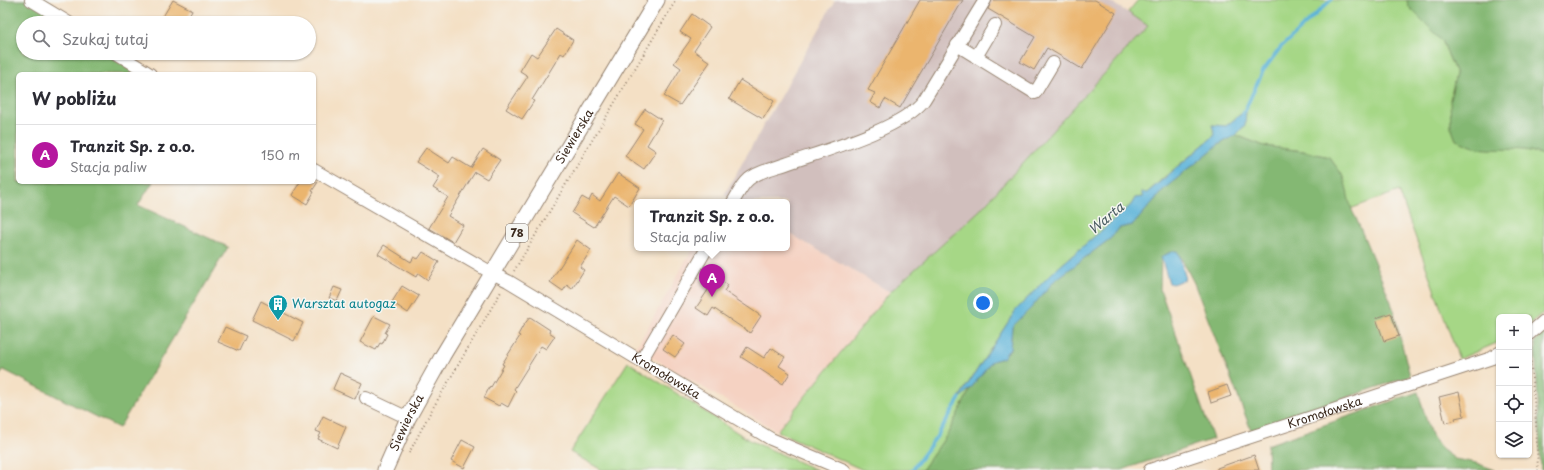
<!DOCTYPE html>
<html lang="pl">
<head>
<meta charset="utf-8">
<style>
  :root { --surface:#fff; --page:#f2f2f3; --text:#2b2b33; --muted:#7c7c81; --line:#e1e1e2; --accent:#b5179e }
  body { margin:0; font-family:"Playpen Sans",sans-serif; background:var(--page); color:var(--text) }
  .controls { position:absolute; right:12px; bottom:12px; display:grid; overflow:hidden; border-radius:6px; box-shadow:0 1px 3px #0004 }
  .controls button { width:36px; height:36px; display:grid; place-items:center; padding:0; border:0; border-bottom:1px solid var(--line); background:var(--surface); color:var(--text); font:20px sans-serif }
  .you { position:absolute; left:983px; top:303px; width:14px; height:14px; margin:-10px; border:3px solid #fff; border-radius:50%; background:#1a73e8; box-shadow:0 0 0 6px #1a73e833 }
  .badge { display:grid; place-items:center; width:26px; height:26px; border-radius:50%; background:var(--accent); color:#fff; font-size:13px; font-weight:700 }
  .pin { position:absolute; translate:-50% -33px; filter:drop-shadow(0 1px 2px #0008) }
  .pin::after { content:''; position:absolute; top:21px; width:14px; height:12px; background:inherit; clip-path:polygon(0 0,100% 0,50% 100%) }
  .popup { position:absolute; left:634px; top:199px; width:156px; height:52px; box-sizing:border-box; display:grid; place-content:center; border-radius:6px; background:var(--surface); filter:drop-shadow(0 1px 3px #0005); font-size:13px; white-space:nowrap; color:var(--muted) }
  .popup b { font-size:15px; color:var(--text) }
  .popup::after { content:''; position:absolute; left:50%; top:100%; margin-left:-8px; border:8px solid transparent; border-top-color:var(--surface) }
  .list { margin:0; padding:0; list-style:none }
  h2 { display:flex; justify-content:space-between; align-items:center; height:52px; margin:0; padding:0 16px; font-size:17px }
  h2 small { font-size:13px; font-weight:400; color:var(--muted) }
  .list li { display:grid; grid-template-columns:26px 1fr auto; gap:12px; align-items:center; box-sizing:border-box; height:60px; padding:0 16px; border-top:1px solid var(--line) }
  .list b { display:block; font-size:15px; white-space:nowrap }
  .list p { margin:0; font-size:13px; white-space:nowrap; color:var(--muted) }
  .list em { font-size:13px; font-style:normal; color:var(--muted) }
  .icon { flex:none; width:22px; height:22px; fill:none; stroke:currentColor; stroke-width:2; stroke-linecap:round; stroke-linejoin:round }
  .map { position:relative; flex:none; width:1544px; height:470px; overflow:hidden }
  .search { position:absolute; background:var(--surface); box-shadow:0 1px 3px #0004; left:16px; top:16px; width:300px; height:44px; display:flex; align-items:center; gap:10px; box-sizing:border-box; padding:0 14px; border-radius:22px; color:var(--muted); font-size:15px }
  .panel { position:absolute; background:var(--surface); box-shadow:0 1px 3px #0004; left:16px; top:72px; width:300px; height:112px; border-radius:6px }
  .map>svg:first-child { display:block }
  .built { fill:#f5d2c2 }
  .industrial { fill:#d1bfbd }
  .green { fill:#a6d786; stroke:#708052 }
  .forest { fill:#84b873; stroke:#607148 }
  .water { fill:#5cb3d9; stroke:#4c6e7c }
  .lines { fill:none; stroke-linecap:round; stroke-linejoin:round }
  .stream { stroke:#5cb3d9; stroke-width:3.5 }
  .building { fill:#ebb56e }
  .minor-casing { stroke:#988572; stroke-width:14 }
  .major-casing { stroke:#988572; stroke-width:17 }
  .path { stroke:#988572; stroke-width:2; stroke-dasharray:1 3; stroke-linecap:butt }
  .minor { stroke:#fff; stroke-width:12 }
  .major { stroke:#fff; stroke-width:15 }
  .labels { text-anchor:middle; stroke-width:3; stroke-linejoin:round; paint-order:stroke }
  .shield { fill:#f6f6f2; stroke:#73675e; stroke-width:1 }
  .shield-label { font-size:11px; font-weight:bold; fill:#3b2a1e }
  .street-label { font-size:12px; fill:#3b2a1e; stroke:#f6f6f2 }
  .culture-label { font-size:12px; fill:#0d838f; stroke:#f6f6f2; text-anchor:start }
  .water-label { font-size:13px; font-style:italic; fill:#475a5f; stroke:#f6f6f2 }
</style>
</head>
<body>
<div class="map">
<svg width="1544" height="470" viewBox="0 0 1544 470">
  <rect width="100%" height="100%" fill="#f6f6f2"/>
  <filter id="ink" filterUnits="userSpaceOnUse"><feTurbulence type="fractalNoise" baseFrequency=".025" numOctaves="2"/><feDisplacementMap in="SourceGraphic" scale="8" xChannelSelector="R" yChannelSelector="G"/><feConvolveMatrix kernelMatrix="1 2 1 2 8 2 1 2 1" color-interpolation-filters="sRGB"/></filter>
  <filter id="wash" filterUnits="userSpaceOnUse"><feTurbulence type="fractalNoise" baseFrequency=".012" numOctaves="4" result="noise"/><feDisplacementMap in="SourceGraphic" scale="16" xChannelSelector="R" yChannelSelector="G"/><feGaussianBlur stdDeviation="0.9" result="paint"/><feColorMatrix in="noise" values="0 0 0 0 0 0 0 0 0 0 0 0 0 0 0 0 0 1.4 0 .05"/><feComposite in="paint" operator="in"/></filter>
  <g filter="url(#wash)">
    <rect width="100%" height="100%" fill="#f4e0c5"/>
    <!-- built -->
    <path class="built" d="M787,232L890,292L777,431L636,348L693,248H787Z"/>
    <!-- industrial -->
    <path class="industrial" d="M835,0H1107L1149,25L979,211L890,292L787,232V202H737L724,195Z"/>
    <!-- green -->
    <path class="green" d="M1138,0H1407L1409,6L1442,40L1456,74L1450,100L1479,148C1500,148 1525,146 1544,156V312L1529,324V317H1499V342L1459,359L1399,191L1350,209L1346,188L1342,175L1329,157L1303,151L1264,146L1236,135L1245,125L1246,110L1226,126L1212,125L1215,135L1208,141L1162,179L1143,197L1135,198L1131,205L1052,273L1016,310L958,399L971,388L947,435L922,470H863L777,431L890,292L979,211L1148,26L1128,12Z
      M628,362L749,440L817,470H602L570,452Z"/>
    <!-- forest -->
    <path class="forest" d="M0,0H47L79,23H23V53H121L151,74H18V182H153L138,205L228,247L119,428L4,370L0,375Z
      M1407,0H1544V156C1523,145 1501,152 1479,148C1471,147 1463,142 1456,140L1451,127L1450,100L1456,74L1442,40L1408,6Z
      M1236,135L1264,146L1303,151L1329,157C1333,163 1339,169 1342,175C1349,189 1347,204 1356,218L1391,302L1410,376L1251,430L1194,283L1179,254L1173,251L1161,257L1160,289L1213,439L1122,470H922L947,435L971,388L992,361L1003,358L1010,349L1012,327L1031,308L1054,281L1111,238L1119,228L1133,225L1164,189L1218,145Z
      M1544,332V470H1541L1535,341Z
      M1418,392L1431,435L1443,450L1455,459L1476,463L1495,470H1268L1267,445Z"/>
    <!-- water -->
    <path class="water" d="M1246,110L1245,125L1236,135L1218,145L1164,189L1133,225L1119,228L1111,238L1054,281L1031,308L1012,327L1010,348L1003,358L992,361L971,388L957,401L1016,310L1052,273L1131,205L1135,198L1143,197L1141,192L1147,193L1208,141L1215,135L1212,125L1226,126Z
      M1173,251H1177L1179,254L1185,276L1184,280L1172,284L1169,283L1161,257Z"/>
    <g class="lines">
      <!-- stream -->
      <path class="stream" d="M1243,114L1263,71L1281,47L1331,0
        M912,470L937,436L960,398"/>
    </g>
    <g id="blocks">
      <!-- building -->
      <path class="building" d="M173,0L192,10L185,23H170L162,18Z
        M920,0H963L900,108L885,99L880,108L870,102L875,93L868,90Z
        M992,0H1095L1116,13L1082,69L1047,48L1034,70L1020,62L1035,37L988,9Z
        M692,14L710,27L694,51L710,62L680,105L664,96L681,68L674,63L691,39L680,32Z
        M556,29L573,40L564,55L561,53L532,100L534,101L522,119L506,109L528,76L520,71L531,53L537,57Z
        M740,80L774,101L763,119L729,99Z
        M645,109L662,120L647,145L656,151L644,169L625,156L643,129L635,124Z
        M426,148L449,163L453,157L471,168L483,149L500,160L487,179L475,172L448,216L463,225L453,242L429,228L448,197L433,188L440,177L416,162Z
        M618,173L640,188L629,206L614,196L594,227L572,213L582,197L589,201L592,195L600,201Z
        M300,182H318L312,191L314,192L307,204L292,195Z
        M577,240L591,250L580,267L584,270L572,289L567,285L563,291L550,282Z
        M384,245L411,262L414,257L418,259L423,252L439,262L428,280L418,273L416,277L378,254Z
        M716,278L728,285L724,291L761,316L750,333L713,308L708,316L696,308Z
        M402,286L419,296L408,313L392,302Z
        M334,287L342,290L337,301L329,298Z
        M261,301L303,323L294,341L252,320Z
        M1391,313L1399,336L1384,341L1376,318Z
        M374,316L390,324L385,333L387,334L382,344L380,343L376,350L360,342Z
        M530,317L550,330L549,332L555,336L546,349L541,346L514,389L516,391L508,407L501,403L499,406L484,398L490,386L491,387L504,365L502,364L520,336L518,335L523,326Z
        M225,327L246,336L239,351L218,342Z
        M673,335L685,344L675,357L663,349Z
        M747,347L764,358L771,348L785,357L779,366L790,373L783,384L741,357Z
        M340,373L362,383L355,399L333,389Z
        M1227,385L1231,396L1211,403L1208,392Z
        M1459,392L1464,416L1455,418L1456,420L1445,423L1439,397Z
        M323,416L346,427L337,448L318,439L321,433L316,431Z
        M462,440L475,447L464,468L451,461Z
        M1254,455L1259,470H1217V468Z"/>
    </g>
  </g>
  <g filter="url(#ink)">
    <use href="#blocks" fill-opacity="0" stroke="#988572" stroke-width="1"/>
    <g class="lines">
      <!-- minor casing -->
      <g class="minor-casing">
        <g id="minor">
          <path d="M31,0L69,23"/>
          <path d="M957,45L1035,93L1053,63"/>
          <path d="M116,53L150,74"/>
          <path d="M976,57L995,25"/>
          <path id="s1" d="M314,170L492,273L508,281L771,439L844,470"/>
          <path d="M733,202C738,194 742,185 749,179C759,171 774,168 786,164C820,152 903,129 924,100L985,0"/>
          <path d="M1529,334L1544,321"/>
          <path d="M641,361L707,248"/>
          <path d="M366,398L408,418"/>
          <path id="s2" d="M1150,470L1492,358L1499,353"/>
        </g>
      </g>
      <!-- major casing -->
      <g class="major-casing">
        <g id="major">
          <path id="s3" d="M385,470L408,418L443,355L657,0"/>
        </g>
      </g>
      <!-- path -->
      <path class="path" d="M514,271L676,0
        M1529,346L1536,422L1538,470
        M409,453L430,413L502,290"/>
      <!-- minor -->
      <use href="#minor" class="minor"/>
      <!-- major -->
      <use href="#major" class="major"/>
    </g>
  </g>
  <!-- icons -->
  <defs>
    <g id="building-pin" transform="scale(1)"><path d="M0 17L-7.5 6A9.5 9.5 0 1 1 7.5 6Z" fill="#0f9aa8" stroke="#f6f6f2"/><path d="M-4-6H4V6H1V3H-1V6H-4ZM-2.5-4.3h1.7v1.8h-1.7ZM.8-4.3h1.7v1.8H.8ZM-2.5-1h1.7V.8h-1.7ZM.8-1h1.7V.8H.8Z" fill="#fff"/></g>
  </defs>
  <g fill-rule="evenodd">
    <use href="#building-pin" x="278" y="304"/>
  </g>
  <g class="labels">
    <!-- shield labels -->
    <rect class="shield" x="506" y="224" width="22" height="18" rx="3"/>
    <g class="shield-label">
      <text x="517" y="237">78</text>
    </g>
    <!-- street labels -->
    <g class="street-label">
      <text dy="4" stroke="none"><textPath href="#s3" startOffset="384">Siewierska</textPath></text>
      <text dy="4" stroke="none"><textPath href="#s1" startOffset="408">Kromołowska</textPath></text>
      <text dy="4" stroke="none"><textPath href="#s2" startOffset="184">Kromołowska</textPath></text>
      <text dy="4" stroke="none"><textPath href="#s3" startOffset="52">Siewierska</textPath></text>
    </g>
    <!-- culture labels -->
    <g class="culture-label">
      <text x="292" y="308">Warsztat autogaz</text>
    </g>
    <!-- water labels -->
    <g class="water-label">
      <text transform="translate(1106 218) rotate(-40)" y="5">Warta</text>
    </g>
  </g>
</svg>
<div class="controls">
<button>+</button>
<button>−</button>
<button><svg class="icon" aria-label="locate" viewBox="0 0 24 24"><circle cx="12" cy="12" r="6"/><path d="M12 2v4M12 18v4M2 12h4M18 12h4"/></svg></button>
<button><svg class="icon" aria-label="layers" viewBox="0 0 24 24"><path d="M12 4l9 5-9 5-9-5zM3 14l9 5 9-5"/></svg></button>
</div>
<div class="you"></div>
<div class="pin badge" style="left:712px;top:297px">A</div>
<div class="popup"><b>Tranzit Sp. z o.o.</b>Stacja paliw</div>
<div class="search"><svg class="icon" aria-label="search" viewBox="0 0 24 24"><circle cx="10" cy="10" r="6"/><path d="M15 15l6 6"/></svg>Szukaj tutaj</div>
<section class="panel">
<h2>W pobliżu<small></small></h2>
<ul class="list">
<li><span class="badge">A</span><div><b>Tranzit Sp. z o.o.</b><p>Stacja paliw</p></div><em>150 m</em></li>
</ul>
</section>
</div>
</body>
</html>
